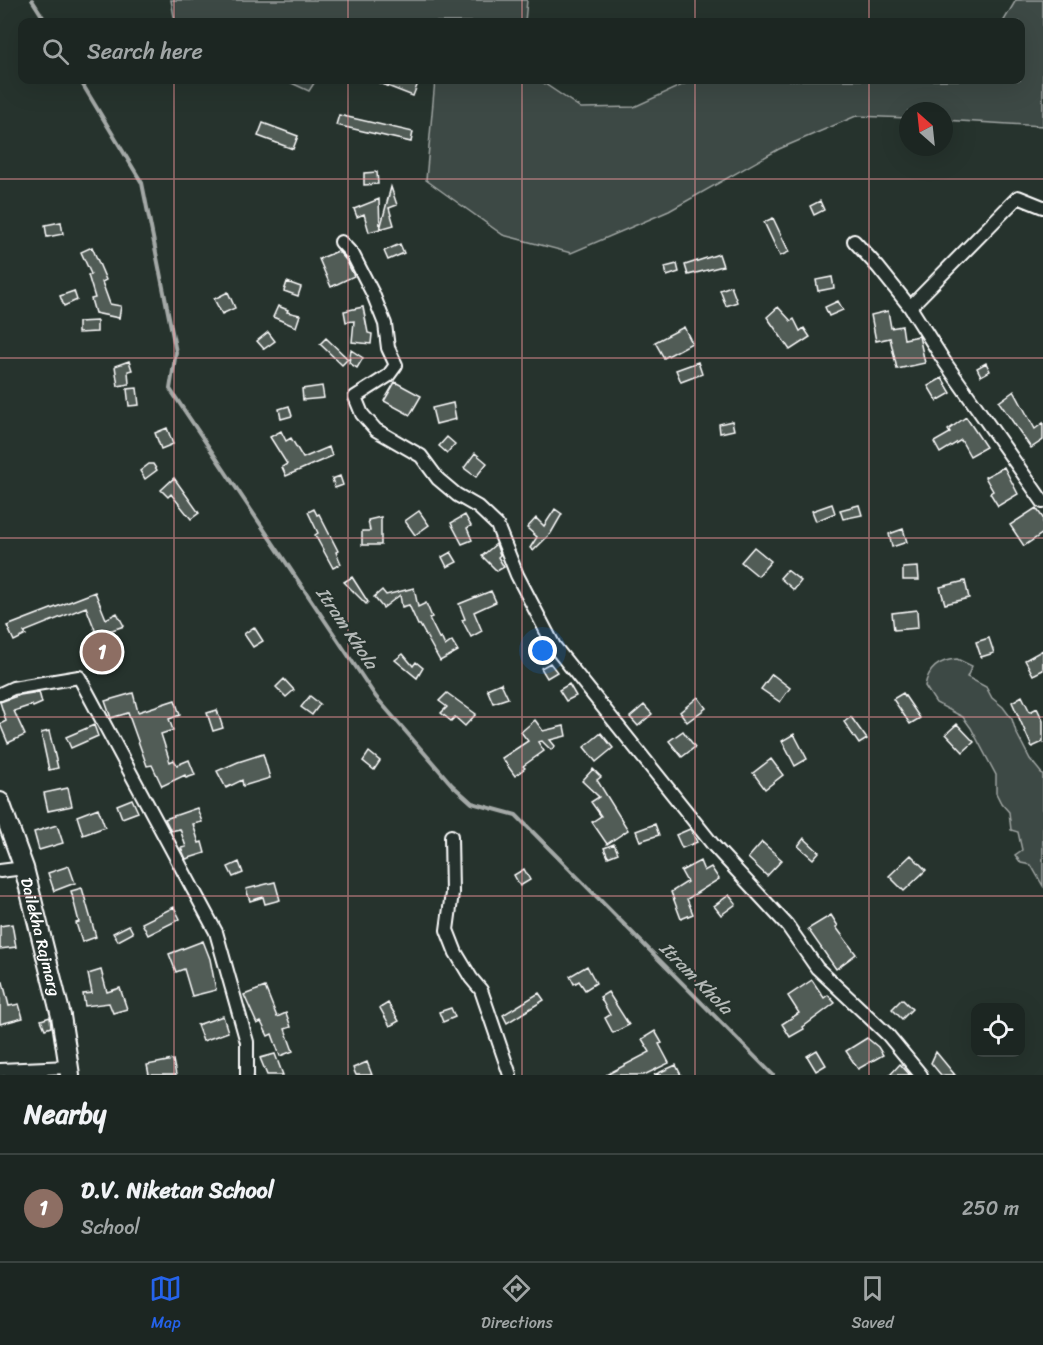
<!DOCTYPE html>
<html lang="en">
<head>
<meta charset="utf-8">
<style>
  :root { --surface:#1c2622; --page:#29322f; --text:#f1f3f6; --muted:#a0a5a5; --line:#3a4340; --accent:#2563eb }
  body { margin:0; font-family:Sriracha,sans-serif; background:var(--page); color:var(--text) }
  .controls { position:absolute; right:18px; bottom:18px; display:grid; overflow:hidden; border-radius:12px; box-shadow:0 6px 24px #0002 }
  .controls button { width:54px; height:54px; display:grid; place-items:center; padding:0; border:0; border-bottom:2px solid var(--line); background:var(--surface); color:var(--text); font:30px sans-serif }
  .compass { position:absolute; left:899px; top:102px; width:54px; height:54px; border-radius:50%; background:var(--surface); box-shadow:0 6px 24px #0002; rotate:333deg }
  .you { position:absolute; left:543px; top:651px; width:21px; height:21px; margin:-15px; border:4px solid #fff; border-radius:50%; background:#1a73e8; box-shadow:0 0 0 9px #1a73e833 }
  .badge { display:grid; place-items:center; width:39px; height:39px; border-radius:50%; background:var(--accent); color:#fff; font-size:20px; font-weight:700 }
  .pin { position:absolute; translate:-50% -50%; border:3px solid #fff; box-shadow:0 2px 6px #0006 }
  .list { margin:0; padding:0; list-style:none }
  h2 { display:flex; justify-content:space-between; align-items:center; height:78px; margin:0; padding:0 24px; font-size:26px }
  h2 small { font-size:20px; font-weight:400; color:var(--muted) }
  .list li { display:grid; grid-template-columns:39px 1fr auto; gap:18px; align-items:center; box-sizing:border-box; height:108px; padding:0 24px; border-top:2px solid var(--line) }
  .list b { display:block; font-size:22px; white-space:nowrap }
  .list p { margin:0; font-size:20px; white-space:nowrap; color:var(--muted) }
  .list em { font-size:20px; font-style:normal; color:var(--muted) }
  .icon { flex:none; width:33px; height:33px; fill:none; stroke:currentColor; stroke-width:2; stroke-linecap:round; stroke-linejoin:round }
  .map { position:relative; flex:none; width:1043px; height:1075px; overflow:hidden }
  .search { position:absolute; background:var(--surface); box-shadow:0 6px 24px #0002; left:18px; right:18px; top:18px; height:66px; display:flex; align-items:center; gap:15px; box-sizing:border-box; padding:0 21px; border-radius:12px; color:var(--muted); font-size:22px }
  .sheet { height:186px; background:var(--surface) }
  nav { display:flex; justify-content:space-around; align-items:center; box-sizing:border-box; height:84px; border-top:2px solid var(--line); background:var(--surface); font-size:16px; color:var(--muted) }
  nav a { display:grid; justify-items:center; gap:3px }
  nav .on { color:var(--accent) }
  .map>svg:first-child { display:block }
  .green { fill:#3e4944; stroke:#9ea4a2; stroke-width:1.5 }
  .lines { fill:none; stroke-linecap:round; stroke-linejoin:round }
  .stream { stroke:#a4a9a7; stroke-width:4 }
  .building { fill:#515c57; stroke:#fff; stroke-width:1.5 }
  .street-casing { stroke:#fff; stroke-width:16 }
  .secondary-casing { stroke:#fff; stroke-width:22 }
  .street { stroke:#26332d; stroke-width:12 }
  .secondary { stroke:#26332d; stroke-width:18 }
  .grid { fill:none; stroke:#ff9aa2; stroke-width:1.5; stroke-opacity:0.55 }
  .labels { text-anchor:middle; stroke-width:4.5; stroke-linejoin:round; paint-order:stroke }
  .street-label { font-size:16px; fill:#fff; stroke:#26332d }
  .water-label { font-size:18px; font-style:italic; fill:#b3b8b6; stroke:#26332d }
</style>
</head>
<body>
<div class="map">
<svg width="1043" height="1075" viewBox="0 0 1043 1075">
  <rect width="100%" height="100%" fill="#26332d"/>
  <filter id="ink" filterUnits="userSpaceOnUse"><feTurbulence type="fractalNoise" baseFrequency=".0167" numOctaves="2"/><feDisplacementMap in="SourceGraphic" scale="12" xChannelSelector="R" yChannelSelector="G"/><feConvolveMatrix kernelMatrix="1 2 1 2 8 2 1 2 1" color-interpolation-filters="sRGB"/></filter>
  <g filter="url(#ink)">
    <!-- green -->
    <path class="green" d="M171,0H527L525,22H175Z
      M1016,0H1043V126L944,120V111H908V118L856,116L779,149L669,211L571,253L503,235L426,180L435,80H539L581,108L634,107L693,80H1020V22H1003Z
      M285,80H316L309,91Z
      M957,659L972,666L967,677L986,687L992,698L1003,707L1012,719L1016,732L1030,759L1043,775V886L1031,865L1021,863L1015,855L1022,850L1018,832L1011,830L1009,812L1001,803L996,793V775L971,728L963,717L936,703L925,686C928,669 938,660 957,659Z"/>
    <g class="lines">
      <!-- stream -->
      <path class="stream" d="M32,0L46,22
        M80,80L142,183L176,352L170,389L376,697L452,785L472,803L516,815L773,1075"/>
    </g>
    <!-- building -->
    <path class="building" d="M372,80H409L418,83L413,96Z
      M339,115L413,132L411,142L336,125Z
      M263,123L298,136L293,149L258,136Z
      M377,172L378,184L364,185V173Z
      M391,187L397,205L389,208L394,225L380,229Z
      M379,199L380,229L369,232L364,214L357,217L354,209Z
      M820,201L824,210L814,215L810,206Z
      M773,218L789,252L780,256L764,222Z
      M61,222L63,234L47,237L45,225Z
      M400,244L404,253L388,260L384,251Z
      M92,247L106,280L102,282L110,304L121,306L119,318L95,313L91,299L95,298L88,275L91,274L81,252Z
      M338,251L346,260L354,276L331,287L319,259Z
      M719,254L723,266L688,275L685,265Z
      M677,264L679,272L667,276L665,267Z
      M832,277L834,288L818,291L816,280Z
      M287,282L301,287L298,296L284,291Z
      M731,286L737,302L726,306L720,290Z
      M74,291L77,300L64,306L60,296Z
      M228,292L235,308L222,314L214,299Z
      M838,301L843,310L829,316L825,307Z
      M278,306L288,310L287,312L300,315L296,327L273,317Z
      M363,307L368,333L372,334L371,344L352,342L354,321L346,322L344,311Z
      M778,307L791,321L794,319L800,331L804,328L810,337L790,350L767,317Z
      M888,311L891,328L902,326L904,339L919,336L925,363L897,369L890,338L876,341L871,315Z
      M97,321V332L78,333V322Z
      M684,327L692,343L664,358L655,342Z
      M268,332L275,341L264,349L257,341Z
      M326,338L348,359L342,365L320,344Z
      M351,350L363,358L357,368L349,363Z
      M129,361L132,370L128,371L129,384L118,386L115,366Z
      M698,362L702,374L681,382L676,370Z
      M986,363L990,371L981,376L977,368Z
      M942,378L951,393L937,401L928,386Z
      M395,382L421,396L410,415L384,401Z
      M322,386L324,398L303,400L302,389Z
      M137,388L139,405L129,406L127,389Z
      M1014,391L1035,429L1043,423V440L1031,448L999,402Z
      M453,403L456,419L436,424L432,408Z
      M289,406L292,416L281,419L279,409Z
      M966,417L986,447L970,456L961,440L940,453L934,442L950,433L948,430Z
      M732,421L734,430L720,433L719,424Z
      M167,428L173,444L161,449L155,433Z
      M281,431L286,441L291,438L303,458L329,447L332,456L286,476L282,467L287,464L270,437Z
      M447,437L455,444L447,453L439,446Z
      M475,453L487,463L476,477L464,468Z
      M149,464H153L157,470L145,479L140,471Z
      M1004,467L1018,494L998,506L990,493L993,491L985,477Z
      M340,476L343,485L335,488L332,479Z
      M174,478L199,513L191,519L171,494L168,497L161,490Z
      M832,504L835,513L816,521L812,511Z
      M859,505L862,515L843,519L840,510Z
      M1036,508L1043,518V533L1024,546L1010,525Z
      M314,509L317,515L319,514L338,551L336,552L341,564L333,568L315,535L318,533L308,512Z
      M555,509L562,514L551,533L533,551L530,548L537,537L527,528L536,518L544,526Z
      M419,511L429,525L415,535L405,521Z
      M465,515L471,526L467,528L472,540L462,544L451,523Z
      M381,517V545H362V531H370L368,520Z
      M903,529L907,542L892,547L889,534Z
      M496,544L500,555L498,557L504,567L497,571L482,556Z
      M754,547L771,561L758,576L741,562Z
      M451,552L457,562L447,567L442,557Z
      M918,567L919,580H903V568Z
      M787,570L801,581L794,590L780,578Z
      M352,577L368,602L366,604L344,582Z
      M965,581L969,598L945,604L940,587Z
      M414,588L418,607L426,603L432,617L429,618L439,638L441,637L445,646L452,641L458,651L440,661L420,625H418L409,605L402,607L400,595L383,608L374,597L382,590L386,595Z
      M491,591L496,602L474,612L482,631L471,637L462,620L465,619L459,604Z
      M95,592L106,619L117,613L124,626L97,635L86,607L24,632L26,635L14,641L7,626Z
      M917,610L918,628L894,630L892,613Z
      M254,627L263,641L253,647L244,634Z
      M989,638L994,653L981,657L976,642Z
      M1043,650V670L1033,675L1025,660Z
      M403,654L413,666L416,662L423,668L417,678L395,660Z
      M550,663L557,672L547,678L541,668Z
      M772,674L790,688L780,702L761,689Z
      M284,679L294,690L286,697L276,687Z
      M501,683L508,698L493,703L487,689Z
      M569,684L576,696L566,701L559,690Z
      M39,692L42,703L33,707L32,705L14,711L25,735L8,743L0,724L6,721L0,702L20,695Z
      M133,693L138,712L175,700L180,715L169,719L173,730L161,734L170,762L174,760L177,765L189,760L195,775L186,778L185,775L162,786L152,765L147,766L128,713L111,718L105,701Z
      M447,693L476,714L465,726L455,717L451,721L441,713L447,707L439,701Z
      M903,693L920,718L910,724L893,699Z
      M310,696L320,704L312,715L301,707Z
      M1022,696L1030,712L1037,708L1043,721V742L1032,747L1012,702Z
      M698,697L706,708L687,722L680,712Z
      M644,705L652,714L638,726L630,717Z
      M217,710L223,728L213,731L207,713Z
      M851,717L867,739L859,744L844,722Z
      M535,720L543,731L564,726L566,736L550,740L555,746L551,750L542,741L538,742L544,751L523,766L525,768L515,776L502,758L528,741L521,732Z
      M957,724L974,742L963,752L946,734Z
      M94,725L98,736L71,748L66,737Z
      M49,731L58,768L49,770L41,733Z
      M683,731L695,747L682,757L669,741Z
      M601,733L613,748L596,762L584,747Z
      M794,734L807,759L795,766L782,741Z
      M369,752L380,761L374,770L363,761Z
      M263,754L270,778L243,786L242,780L226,788L217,771L238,762Z
      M771,759L783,775L765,789L753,773Z
      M593,769L601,777L597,780L628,830L607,844L592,822L601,816L591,802L599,797L582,781Z
      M68,788L72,806L48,811L44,793Z
      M132,799L138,812L122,818L117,805Z
      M98,808L105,827L83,835L77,816Z
      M197,808L202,822L193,824L199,843L202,842L205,853L186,859L181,848L186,847L180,829L171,831L165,819Z
      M655,824L659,835L640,841L636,831Z
      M57,825L63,843L39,850L34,832Z
      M690,829L697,842L682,848L676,835Z
      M804,838L819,852L813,859L798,846Z
      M762,842L782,860L767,876L748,858Z
      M614,844L618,853L608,857L604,848Z
      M911,855L926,870L904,891L889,876Z
      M700,861L704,871L711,867L719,879L687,899L693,914L681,919L671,892L687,882L681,871Z
      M239,862L243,873L233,877L228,867Z
      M69,866L75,883L54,891L48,873Z
      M524,869L530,880L520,886L514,875Z
      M275,882L280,900L265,904L263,897L250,901L246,889Z
      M82,888L96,937L82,942L76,923L79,922L71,891Z
      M729,895L736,904L721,915L714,906Z
      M174,907L180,919L148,935L142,923Z
      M831,915L838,926L836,927L856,954L836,969L808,929Z
      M12,924L16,947L0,949V926Z
      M129,925L133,933L118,941L113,933Z
      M203,941L210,959L216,990L192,996L184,969L176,972L169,954Z
      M587,966L596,983L585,990L579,981L574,984L570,976Z
      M101,970L107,992L120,988L127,1009L113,1013L109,1003L85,1006L83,994L92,993L88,974Z
      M812,980L824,998L828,995L835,1003L803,1027L804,1029L790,1037L782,1024L799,1013L788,996Z
      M3,982L9,1006L19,1004L23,1018L0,1024V983Z
      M265,987L277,1017L286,1013L291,1027L285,1029L293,1051L280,1056L272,1034L268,1036L261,1022L257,1024L244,995Z
      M608,992L629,1025L613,1033L605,1018L610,1015L600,997Z
      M539,993L544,1000L507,1023L503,1015Z
      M902,999L912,1009L902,1019L892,1009Z
      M388,1003L399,1021L390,1026L380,1008Z
      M451,1008L455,1017L443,1022L439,1012Z
      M223,1016L228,1032L203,1041L197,1025Z
      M50,1017L51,1027L45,1029L41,1020Z
      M655,1031L662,1043L659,1044L669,1063L644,1075H606L650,1052L642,1039Z
      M867,1038L878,1047L883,1055L858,1069L846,1051Z
      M817,1050L826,1065L816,1071L807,1056Z
      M936,1052L955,1075H941L931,1063Z
      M275,1054L283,1075H267L260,1058Z
      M173,1060L176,1075H149L147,1065Z
      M367,1062L372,1075H356L353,1068Z
      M900,1064L910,1075H890Z
      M676,1065L681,1075H654Z"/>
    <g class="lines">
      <!-- street casing -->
      <g class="street-casing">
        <path id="street" d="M854,241L878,267L910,307L946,364L1043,502
          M341,242L353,255L373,294L385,324L388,348L396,365L388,376L355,397L362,414L376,430L421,456L438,479L457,495L478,507L497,525L517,575L554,646L714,846L787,925L817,968L888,1035L921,1075
          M910,307L1018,197L1043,207
          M0,694L13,688L79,677L216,932L247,1042V1075
          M451,836L452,893L447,930L456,953L471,978L481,990L510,1075
          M0,871L24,868
          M0,1070L69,1067"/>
      </g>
      <!-- secondary casing -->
      <g class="secondary-casing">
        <g id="secondary">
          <path id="s1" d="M0,802L24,868L61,1016L70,1075"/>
        </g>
      </g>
      <!-- street -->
      <use href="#street" class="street"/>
      <!-- secondary -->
      <use href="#secondary" class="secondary"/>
    </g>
  </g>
  <!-- grid -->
  <path class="grid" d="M174,0V22M348,0V22M522,0V22M695,0V22M869,0V22M174,80V1075M348,80V1075M522,80V1075M695,80V1075M869,80V1075M0,179H1043M0,358H1043M0,538H1043M0,717H1043M0,896H1043"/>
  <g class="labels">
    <!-- street labels -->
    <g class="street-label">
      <text dy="6" stroke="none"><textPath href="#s1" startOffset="141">Dailekha Rajmarg</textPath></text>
    </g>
    <!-- water labels -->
    <g class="water-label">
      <text transform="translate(347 628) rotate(56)" y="6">Itram Khola</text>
      <text transform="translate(696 978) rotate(45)" y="6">Itram Khola</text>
    </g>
  </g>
</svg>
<div class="controls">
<button><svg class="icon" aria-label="locate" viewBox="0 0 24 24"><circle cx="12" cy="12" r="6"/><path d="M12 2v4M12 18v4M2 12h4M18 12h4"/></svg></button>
</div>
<svg class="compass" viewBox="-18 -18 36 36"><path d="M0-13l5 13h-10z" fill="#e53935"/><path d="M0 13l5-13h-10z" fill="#a0a5a5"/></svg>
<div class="you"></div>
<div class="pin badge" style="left:102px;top:652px;background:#8d6e63">1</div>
<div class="search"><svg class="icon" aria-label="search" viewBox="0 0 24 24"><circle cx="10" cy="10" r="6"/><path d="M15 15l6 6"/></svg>Search here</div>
</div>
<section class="sheet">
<h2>Nearby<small></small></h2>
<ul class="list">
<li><span class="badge" style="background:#8d6e63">1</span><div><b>D.V. Niketan School</b><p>School</p></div><em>250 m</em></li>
</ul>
</section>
<nav>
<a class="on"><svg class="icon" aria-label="map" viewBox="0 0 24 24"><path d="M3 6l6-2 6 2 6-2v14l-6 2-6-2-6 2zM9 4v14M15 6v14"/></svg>Map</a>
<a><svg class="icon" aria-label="directions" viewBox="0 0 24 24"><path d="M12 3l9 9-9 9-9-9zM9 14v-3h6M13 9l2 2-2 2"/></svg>Directions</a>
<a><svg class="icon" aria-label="saved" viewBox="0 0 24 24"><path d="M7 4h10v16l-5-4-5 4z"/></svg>Saved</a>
</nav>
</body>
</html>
